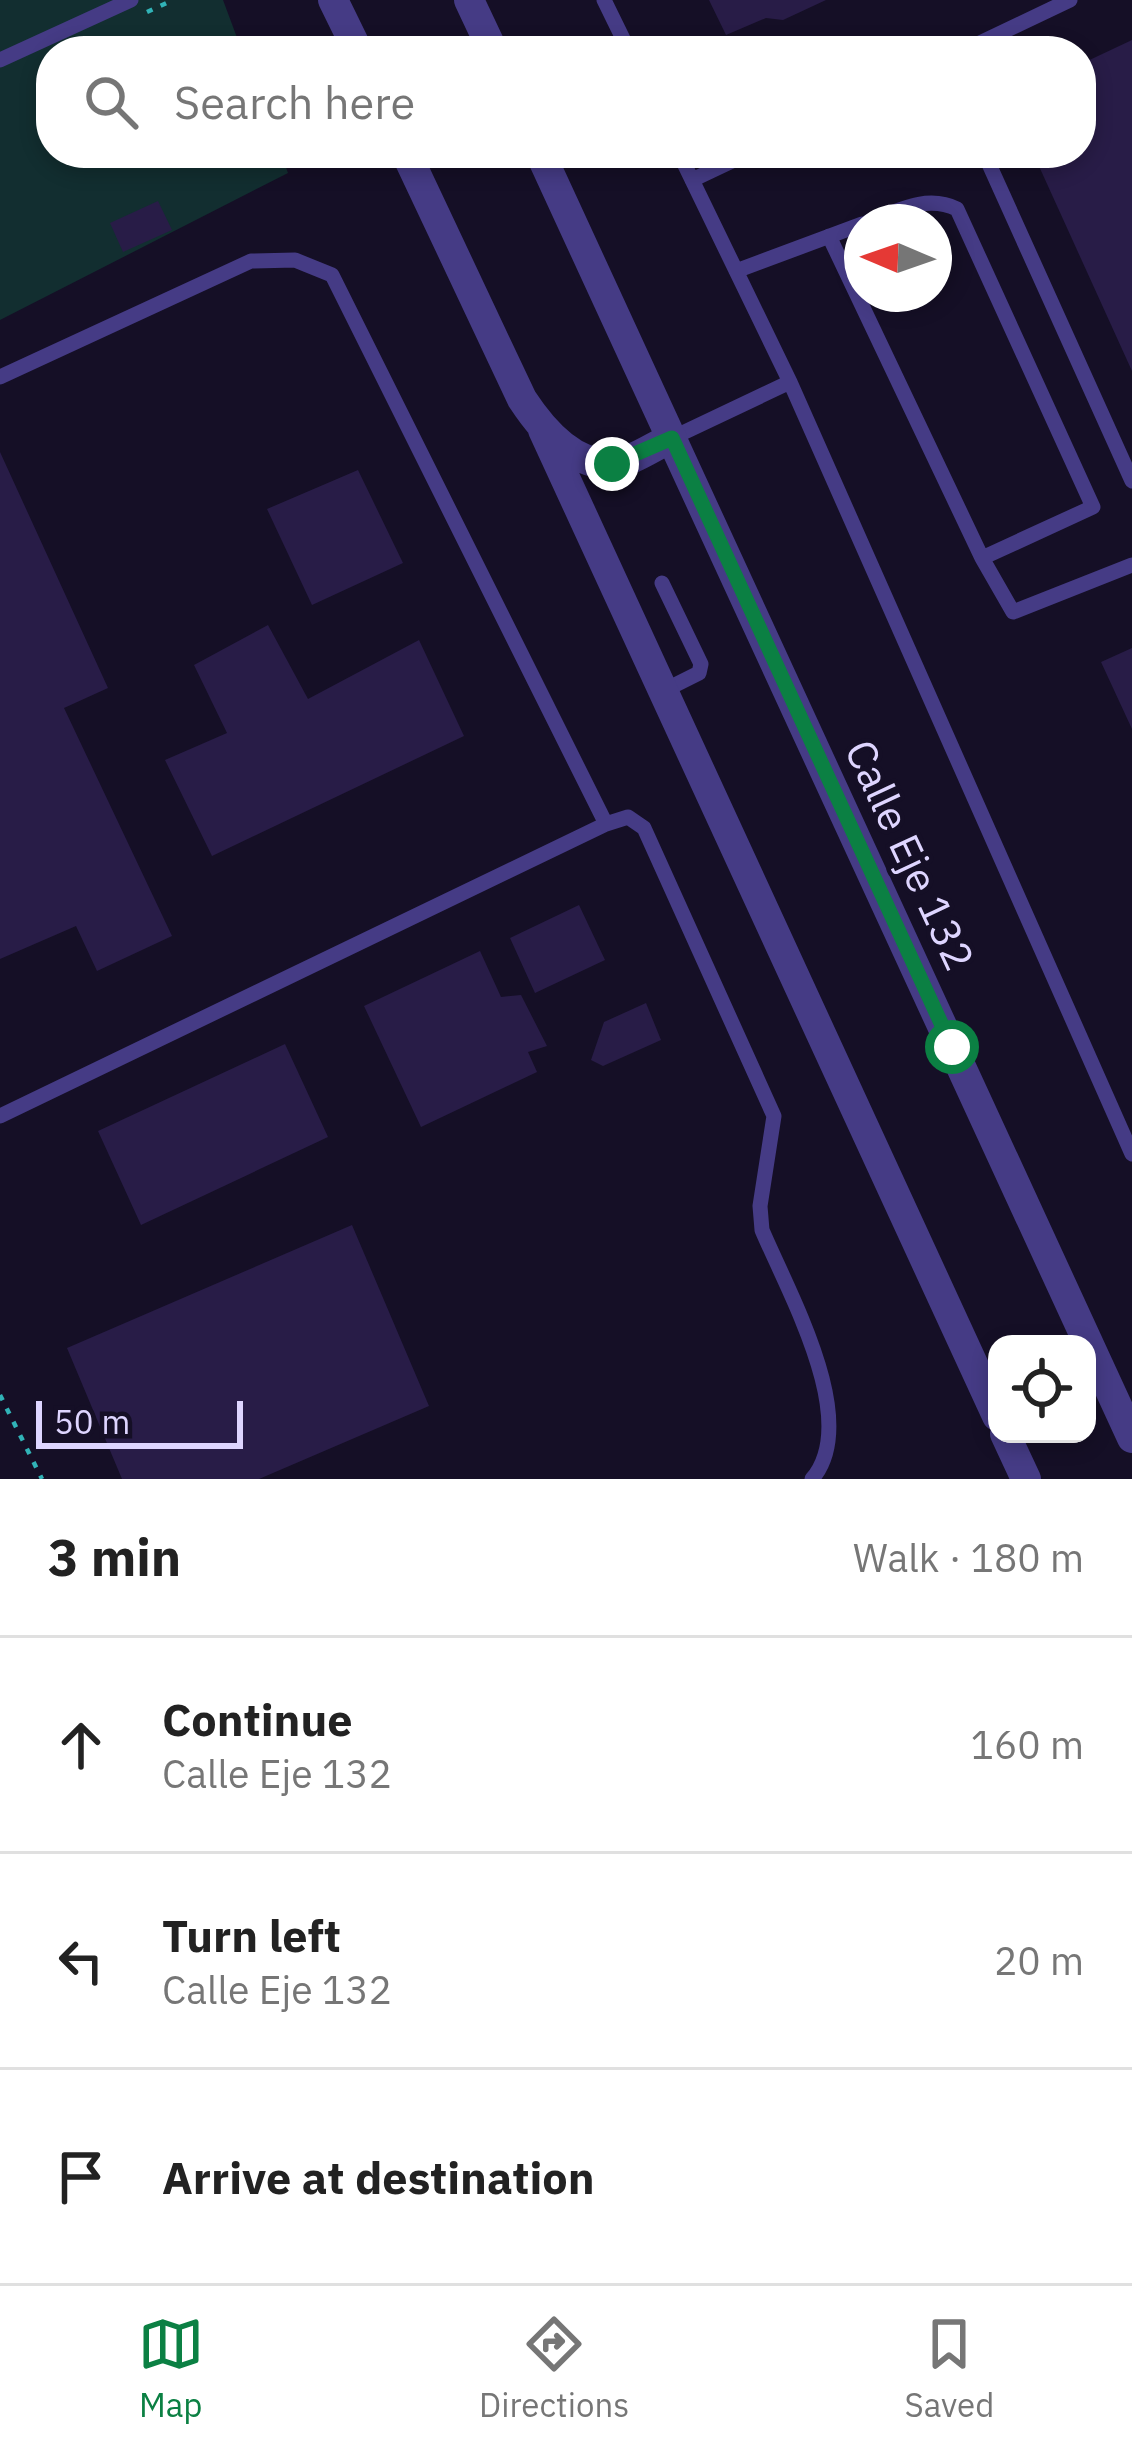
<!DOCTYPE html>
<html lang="en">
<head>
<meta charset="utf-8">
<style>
  :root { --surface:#fff; --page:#f2f2f2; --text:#222; --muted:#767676; --line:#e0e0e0; --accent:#0b8043 }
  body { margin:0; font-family:"IBM Plex Sans",sans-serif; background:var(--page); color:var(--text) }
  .controls { position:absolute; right:36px; bottom:36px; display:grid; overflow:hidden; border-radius:24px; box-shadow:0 6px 18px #0003 }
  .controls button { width:108px; height:108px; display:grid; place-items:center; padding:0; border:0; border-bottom:3px solid var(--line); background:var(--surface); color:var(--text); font:60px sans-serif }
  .compass { position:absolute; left:844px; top:204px; width:108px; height:108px; border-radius:50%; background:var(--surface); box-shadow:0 6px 18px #0003; rotate:272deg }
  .scale { position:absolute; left:36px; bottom:30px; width:207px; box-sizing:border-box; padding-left:12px; border:6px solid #ded5ff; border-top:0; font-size:33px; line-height:42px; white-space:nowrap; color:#ded5ff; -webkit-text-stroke:9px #150f26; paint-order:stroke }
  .stop { position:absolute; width:36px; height:36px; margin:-27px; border:9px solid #0b8043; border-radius:50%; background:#fff }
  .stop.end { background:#0b8043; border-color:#fff; box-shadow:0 3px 12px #0008 }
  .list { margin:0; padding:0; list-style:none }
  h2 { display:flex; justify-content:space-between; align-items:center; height:156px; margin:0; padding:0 48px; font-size:51px }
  h2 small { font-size:39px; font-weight:400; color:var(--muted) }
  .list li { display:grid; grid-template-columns:78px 1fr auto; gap:36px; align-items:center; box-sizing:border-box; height:216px; padding:0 48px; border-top:3px solid var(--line) }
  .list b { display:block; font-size:45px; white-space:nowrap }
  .list p { margin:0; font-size:39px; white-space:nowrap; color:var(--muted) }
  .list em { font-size:39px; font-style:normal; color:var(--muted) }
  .icon { flex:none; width:66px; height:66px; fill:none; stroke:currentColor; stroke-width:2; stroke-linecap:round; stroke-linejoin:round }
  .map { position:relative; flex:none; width:1132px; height:1479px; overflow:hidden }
  .search { position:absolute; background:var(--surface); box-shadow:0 6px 18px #0003; left:36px; right:36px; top:36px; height:132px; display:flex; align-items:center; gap:30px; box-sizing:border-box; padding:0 42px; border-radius:48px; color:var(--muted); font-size:45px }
  .sheet { height:804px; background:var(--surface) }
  nav { display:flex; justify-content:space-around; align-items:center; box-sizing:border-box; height:168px; border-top:3px solid var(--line); background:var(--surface); font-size:33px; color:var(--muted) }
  nav a { display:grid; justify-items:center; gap:6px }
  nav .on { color:var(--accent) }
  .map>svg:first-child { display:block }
  .green { fill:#122e30 }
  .building { fill:#281c47 }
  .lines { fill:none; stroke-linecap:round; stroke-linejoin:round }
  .path { stroke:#31b3b7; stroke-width:4.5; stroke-dasharray:6 9; stroke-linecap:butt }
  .service { stroke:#453b85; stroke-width:15 }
  .minor { stroke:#453b85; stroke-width:30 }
  .route { stroke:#0b8043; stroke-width:15 }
  .labels { text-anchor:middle; stroke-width:9; stroke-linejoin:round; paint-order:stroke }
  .street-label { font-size:42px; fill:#ded5ff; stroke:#150f26 }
</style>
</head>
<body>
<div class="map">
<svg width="1132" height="1479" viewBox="0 0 1132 1479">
  <rect width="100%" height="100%" fill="#150f26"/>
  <!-- green -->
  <path class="green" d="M0,0H223L242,51H51V153H281L288,173L0,320Z"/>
  <!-- building -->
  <path class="building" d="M709,0H826L783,20L766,18L726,35Z
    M1132,40V371L1033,153H1081V64Z
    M158,201L172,230L123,252L110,223Z
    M0,452L108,688L64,708L172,936L97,971L76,926L0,959Z
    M358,470L403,563L312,605L267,509Z
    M268,625L308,699L419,640L464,736L212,856L165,760L227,733L194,665Z
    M1132,648V729L1101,662Z
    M579,905L605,960L535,993L510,938Z
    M480,951L501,997L521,995L547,1046L528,1052L537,1072L421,1127L364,1006Z
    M646,1003L661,1040L603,1066L591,1060L604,1022Z
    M285,1044L328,1137L141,1225L98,1131Z
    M352,1225L429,1406L259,1479H122L67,1348Z"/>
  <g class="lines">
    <!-- path -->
    <path class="path" d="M147,12L173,0
      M0,1395L42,1479"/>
    <!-- service -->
    <path class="service" d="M604,0L629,51
      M963,51L1070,0
      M0,60L131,0
      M984,153L1132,481
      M692,180L749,153
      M829,236L982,558L1093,507L957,209C927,194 897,211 868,222
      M736,271L862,224
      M0,377L251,261L295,260L332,275L606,824L0,1116
      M790,382L1132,1154
      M672,438L790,382L679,153
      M982,558L1013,612L1132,565
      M662,583L701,664L699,673L663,691
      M606,824L628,817L644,828L774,1116L760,1206L762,1230C788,1292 862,1421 812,1479"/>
    <!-- minor -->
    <path class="minor" d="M333,0L358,51
      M469,0L493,51
      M406,153L522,399C541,428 571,465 611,464C629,464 655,445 672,438
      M540,153L1132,1438
      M543,430L997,1416
      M1005,1434L1026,1479"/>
  </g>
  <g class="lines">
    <!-- route -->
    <path class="route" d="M612,464L672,438L952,1047"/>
  </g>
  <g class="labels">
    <!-- street labels -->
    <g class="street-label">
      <text transform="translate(910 855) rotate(65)" y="15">Calle Eje 132</text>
    </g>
  </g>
</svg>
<div class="controls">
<button><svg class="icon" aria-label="locate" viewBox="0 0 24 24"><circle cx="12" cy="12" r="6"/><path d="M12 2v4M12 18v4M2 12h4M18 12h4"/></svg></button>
</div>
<svg class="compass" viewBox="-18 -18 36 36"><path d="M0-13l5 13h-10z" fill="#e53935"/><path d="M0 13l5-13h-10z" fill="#767676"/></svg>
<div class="scale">50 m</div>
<div class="stop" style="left:952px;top:1047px"></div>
<div class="stop end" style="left:612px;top:464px"></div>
<div class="search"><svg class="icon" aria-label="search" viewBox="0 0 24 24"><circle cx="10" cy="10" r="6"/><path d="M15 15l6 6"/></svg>Search here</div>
</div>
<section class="sheet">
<h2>3 min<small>Walk · 180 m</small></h2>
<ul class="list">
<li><svg class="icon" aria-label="ahead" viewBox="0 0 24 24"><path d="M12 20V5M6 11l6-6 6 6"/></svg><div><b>Continue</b><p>Calle Eje 132</p></div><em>160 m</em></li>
<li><svg class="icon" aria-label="left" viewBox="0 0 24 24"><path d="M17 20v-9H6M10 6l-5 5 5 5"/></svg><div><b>Turn left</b><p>Calle Eje 132</p></div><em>20 m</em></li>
<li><svg class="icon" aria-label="arrive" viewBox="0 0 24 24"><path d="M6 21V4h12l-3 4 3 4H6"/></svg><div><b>Arrive at destination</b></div></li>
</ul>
</section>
<nav>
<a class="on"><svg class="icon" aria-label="map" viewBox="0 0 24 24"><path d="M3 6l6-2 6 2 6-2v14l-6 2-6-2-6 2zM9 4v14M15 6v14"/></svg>Map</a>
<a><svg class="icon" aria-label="directions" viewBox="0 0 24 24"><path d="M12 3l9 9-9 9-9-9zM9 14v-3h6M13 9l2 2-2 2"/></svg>Directions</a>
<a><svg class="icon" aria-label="saved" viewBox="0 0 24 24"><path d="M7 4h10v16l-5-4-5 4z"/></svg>Saved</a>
</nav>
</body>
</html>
